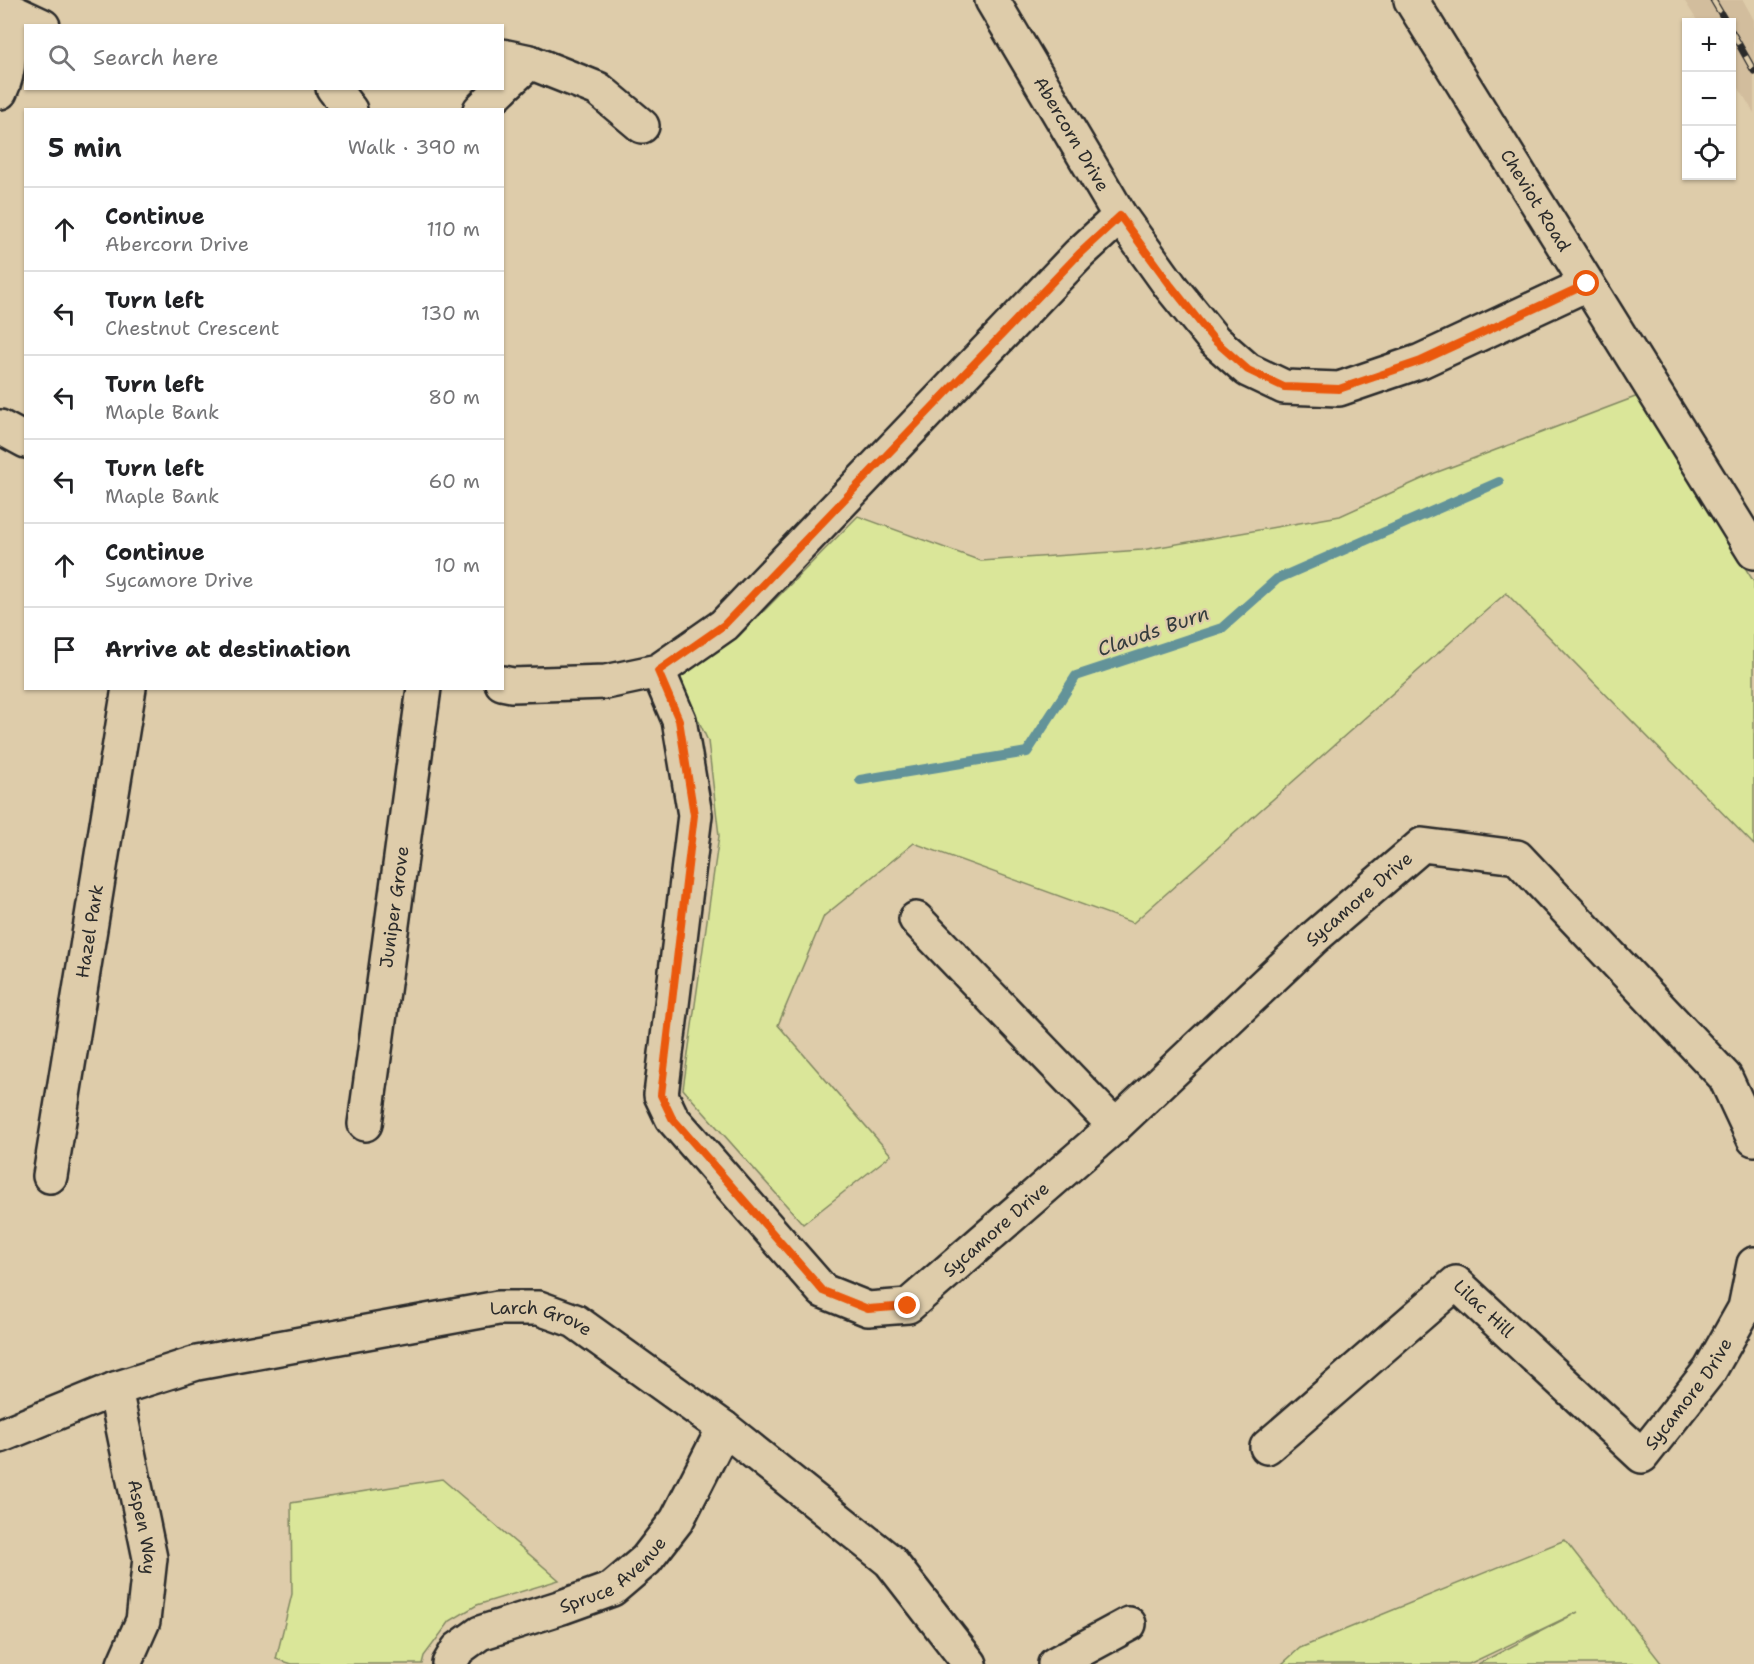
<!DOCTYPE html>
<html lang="en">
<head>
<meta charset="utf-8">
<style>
  :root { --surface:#fff; --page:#f6f6f6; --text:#202124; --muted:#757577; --line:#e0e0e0 }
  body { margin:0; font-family:"Shantell Sans",sans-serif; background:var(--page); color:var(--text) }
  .controls { position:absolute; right:18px; top:18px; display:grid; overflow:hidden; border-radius:0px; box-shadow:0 2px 4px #0004 }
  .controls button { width:54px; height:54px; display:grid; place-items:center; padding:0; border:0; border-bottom:2px solid var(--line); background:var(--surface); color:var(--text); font:30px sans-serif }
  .stop { position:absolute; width:18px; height:18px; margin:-14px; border:4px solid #ea580c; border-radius:50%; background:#fff }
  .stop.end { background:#ea580c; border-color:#fff; box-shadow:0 2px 6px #0008 }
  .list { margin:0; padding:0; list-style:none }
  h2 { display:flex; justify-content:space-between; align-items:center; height:78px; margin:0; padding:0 24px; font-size:26px }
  h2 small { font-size:20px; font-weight:400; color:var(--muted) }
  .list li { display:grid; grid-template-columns:39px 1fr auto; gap:18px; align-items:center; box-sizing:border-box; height:84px; padding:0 24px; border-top:2px solid var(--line) }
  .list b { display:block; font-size:22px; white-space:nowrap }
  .list p { margin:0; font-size:20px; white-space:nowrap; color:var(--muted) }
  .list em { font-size:20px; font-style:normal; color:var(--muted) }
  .icon { flex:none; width:33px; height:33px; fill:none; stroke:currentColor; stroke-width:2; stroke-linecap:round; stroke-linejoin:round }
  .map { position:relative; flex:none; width:1754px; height:1664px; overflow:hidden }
  .search { position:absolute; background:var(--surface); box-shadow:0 2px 4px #0004; left:24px; top:24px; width:480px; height:66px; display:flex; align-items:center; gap:15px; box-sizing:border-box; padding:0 21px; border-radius:0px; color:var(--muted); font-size:22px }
  .panel { position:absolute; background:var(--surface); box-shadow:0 2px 4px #0004; left:24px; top:108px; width:480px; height:582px; border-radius:0px }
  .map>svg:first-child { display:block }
  .built { fill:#d2bd9d }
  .green { fill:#dae699; stroke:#828862; stroke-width:1.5 }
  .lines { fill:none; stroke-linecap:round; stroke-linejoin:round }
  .stream { stroke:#639399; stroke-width:10 }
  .minor-casing { stroke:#2b2b2b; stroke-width:38 }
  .minor { stroke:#deccaa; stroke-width:33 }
  .rail-casing { stroke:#2b2b2b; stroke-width:7 }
  .rail { stroke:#deccaa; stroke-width:4.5; stroke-dasharray:14; stroke-linecap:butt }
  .route { stroke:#ea580c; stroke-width:8 }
  .labels { text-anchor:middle; stroke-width:4.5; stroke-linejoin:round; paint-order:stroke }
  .street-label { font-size:18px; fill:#2b2b2b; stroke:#deccaa }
  .water-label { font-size:20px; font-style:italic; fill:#343c3d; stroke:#deccaa }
</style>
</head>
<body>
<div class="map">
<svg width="1754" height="1664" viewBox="0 0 1754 1664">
  <rect width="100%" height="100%" fill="#deccaa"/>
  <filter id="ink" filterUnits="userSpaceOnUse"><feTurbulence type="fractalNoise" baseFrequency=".0167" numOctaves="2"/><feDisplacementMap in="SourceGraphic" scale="12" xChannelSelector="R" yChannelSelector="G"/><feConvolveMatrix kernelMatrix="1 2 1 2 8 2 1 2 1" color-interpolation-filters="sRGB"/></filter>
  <g filter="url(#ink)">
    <!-- built -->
    <path class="built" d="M1684,0H1743L1754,20V113L1732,77V22H1698Z"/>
    <!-- green -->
    <path class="green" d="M1638,396L1754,582V845L1506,593L1133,923L914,843L824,916L778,1025L891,1155L803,1224L683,1089L719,836L708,741L677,674L739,636L858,516L981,561L1142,550L1340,516L1435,473Z
      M442,1479L559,1580L477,1605L450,1621L424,1656L422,1664H292L276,1659L292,1594L291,1503Z
      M1565,1540L1662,1664H1478L1578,1612L1469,1664H1282L1300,1648Z"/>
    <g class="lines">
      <!-- stream -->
      <path class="stream" d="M860,780L1027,752L1076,676L1222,628L1277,579L1499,482"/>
      <!-- minor casing -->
      <g class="minor-casing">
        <g id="minor">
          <path id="s1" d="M992,0L1120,216L1171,287L1214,340L1248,370L1284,387L1339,389L1421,361L1587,284"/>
          <path id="s2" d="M1411,0L1754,552"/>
          <path d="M0,6L43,26"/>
          <path d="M502,56L530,62L598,89L642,126"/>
          <path d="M333,88L350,110"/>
          <path d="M502,88L530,62"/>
          <path d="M0,92C12,67 9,37 8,10"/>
          <path d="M480,110L502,88"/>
          <path d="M0,427L26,441"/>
          <path id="s3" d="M658,671L679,720L695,815L661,1095L672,1118L823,1291L868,1309L908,1306L1115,1126L1316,936L1422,845L1517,857L1725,1077L1754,1139"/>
          <path d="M502,683L512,685L606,682L658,671L724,625L1079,254L1120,216"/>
          <path d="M916,919L1115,1126"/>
          <path id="s4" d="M365,1124L424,688"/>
          <path id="s5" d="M50,1176L129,688"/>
          <path id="s6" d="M115,1389L150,1558L143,1621L124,1664"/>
          <path id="s7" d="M0,1436L115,1389L197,1363L498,1308H539L575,1321L724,1428L890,1561L970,1664"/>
          <path id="s8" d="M1267,1447L1456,1283L1642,1456L1710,1370L1745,1308L1754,1264"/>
          <path id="s9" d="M449,1664L458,1649L480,1633L562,1607L612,1589L646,1560L677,1520L724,1428"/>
          <path d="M1055,1664L1129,1624"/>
        </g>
      </g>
      <!-- minor -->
      <use href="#minor" class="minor"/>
      <!-- rail casing -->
      <g class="rail-casing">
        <path id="rail" d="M1713,0L1726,22
          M1732,32L1754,71"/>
      </g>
      <!-- rail -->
      <use href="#rail" class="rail"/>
    </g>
  </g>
  <g class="lines" filter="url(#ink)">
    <!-- route -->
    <path class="route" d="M908,1306L868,1309L823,1291L672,1118L661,1095L694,815L679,720L658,671L724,625L1079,254L1120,216L1171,286L1214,340L1248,370L1284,387L1339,389L1421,361L1587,284"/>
  </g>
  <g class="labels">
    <!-- street labels -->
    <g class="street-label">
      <text dy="6" stroke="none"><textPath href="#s1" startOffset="156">Abercorn Drive</textPath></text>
      <text dy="6" stroke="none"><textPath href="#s2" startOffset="236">Cheviot Road</textPath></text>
      <text dy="6" stroke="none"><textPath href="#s3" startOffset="1383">Sycamore Drive</textPath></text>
      <text dy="6" stroke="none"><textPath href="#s4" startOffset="219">Juniper Grove</textPath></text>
      <text dy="6" stroke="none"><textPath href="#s5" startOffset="248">Hazel Park</textPath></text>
      <text dy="6" stroke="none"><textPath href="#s3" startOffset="892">Sycamore Drive</textPath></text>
      <text dy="6" stroke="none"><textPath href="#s8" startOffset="288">Lilac Hill</textPath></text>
      <text dy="6" stroke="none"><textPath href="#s7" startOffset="561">Larch Grove</textPath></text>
      <text dy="6" stroke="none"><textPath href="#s8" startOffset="582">Sycamore Drive</textPath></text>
      <text dy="6" stroke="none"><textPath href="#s6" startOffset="141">Aspen Way</textPath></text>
      <text dy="6" stroke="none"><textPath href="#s9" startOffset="192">Spruce Avenue</textPath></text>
    </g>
    <!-- water labels -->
    <g class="water-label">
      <text transform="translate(1153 631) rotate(-19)" y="7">Clauds Burn</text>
    </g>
  </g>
</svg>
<div class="controls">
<button>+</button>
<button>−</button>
<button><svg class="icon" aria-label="locate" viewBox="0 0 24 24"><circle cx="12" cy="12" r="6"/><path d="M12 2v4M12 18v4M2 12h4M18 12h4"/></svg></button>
</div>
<div class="stop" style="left:1587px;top:284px"></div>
<div class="stop end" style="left:908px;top:1306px"></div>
<div class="search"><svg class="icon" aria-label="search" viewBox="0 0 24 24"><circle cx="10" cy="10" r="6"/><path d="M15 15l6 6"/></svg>Search here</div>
<section class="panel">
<h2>5 min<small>Walk · 390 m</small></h2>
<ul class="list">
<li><svg class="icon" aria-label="ahead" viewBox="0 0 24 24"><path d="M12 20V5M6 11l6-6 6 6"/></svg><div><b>Continue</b><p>Abercorn Drive</p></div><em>110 m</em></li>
<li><svg class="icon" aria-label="left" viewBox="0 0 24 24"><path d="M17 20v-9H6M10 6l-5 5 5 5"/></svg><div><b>Turn left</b><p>Chestnut Crescent</p></div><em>130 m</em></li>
<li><svg class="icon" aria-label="left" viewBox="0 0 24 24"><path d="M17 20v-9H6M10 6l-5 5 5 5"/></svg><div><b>Turn left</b><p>Maple Bank</p></div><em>80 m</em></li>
<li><svg class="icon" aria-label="left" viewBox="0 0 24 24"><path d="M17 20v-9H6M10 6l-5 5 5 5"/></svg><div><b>Turn left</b><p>Maple Bank</p></div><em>60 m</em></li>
<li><svg class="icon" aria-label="ahead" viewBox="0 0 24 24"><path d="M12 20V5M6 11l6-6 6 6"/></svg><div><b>Continue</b><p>Sycamore Drive</p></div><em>10 m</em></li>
<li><svg class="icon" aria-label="arrive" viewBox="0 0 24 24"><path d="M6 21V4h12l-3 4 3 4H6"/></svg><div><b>Arrive at destination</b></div></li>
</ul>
</section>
</div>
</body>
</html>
